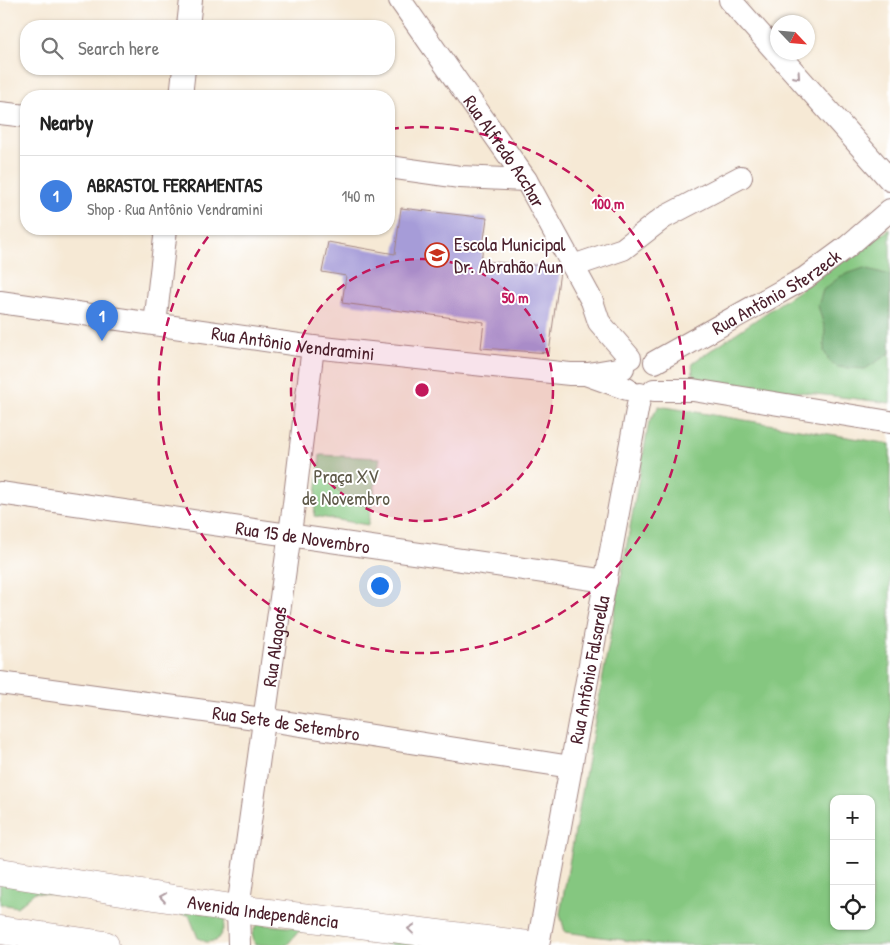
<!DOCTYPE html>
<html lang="en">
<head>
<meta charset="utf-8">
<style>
  :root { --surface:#fff; --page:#f2f2f2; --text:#222; --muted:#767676; --line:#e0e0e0; --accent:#c8321e }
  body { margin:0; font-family:"Patrick Hand",sans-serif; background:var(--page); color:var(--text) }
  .controls { position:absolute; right:15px; bottom:15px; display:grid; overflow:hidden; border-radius:10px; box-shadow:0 1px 4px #0004 }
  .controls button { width:45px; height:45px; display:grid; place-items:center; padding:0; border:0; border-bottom:1px solid var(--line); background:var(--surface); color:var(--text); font:25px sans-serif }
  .compass { position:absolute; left:770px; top:15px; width:45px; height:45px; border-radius:50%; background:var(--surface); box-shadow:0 1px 4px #0004; rotate:116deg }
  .you { position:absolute; left:379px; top:585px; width:18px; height:18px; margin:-12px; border:4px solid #fff; border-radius:50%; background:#1a73e8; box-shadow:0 0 0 8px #1a73e833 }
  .badge { display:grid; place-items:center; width:32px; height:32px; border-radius:50%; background:var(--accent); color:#fff; font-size:16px; font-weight:700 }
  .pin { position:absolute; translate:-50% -41px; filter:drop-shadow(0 1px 2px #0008) }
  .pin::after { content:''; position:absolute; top:26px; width:18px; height:15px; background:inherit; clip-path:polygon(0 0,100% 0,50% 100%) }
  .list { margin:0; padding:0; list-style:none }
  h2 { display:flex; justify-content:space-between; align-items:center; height:65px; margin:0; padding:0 20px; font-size:21px }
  h2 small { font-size:16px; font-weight:400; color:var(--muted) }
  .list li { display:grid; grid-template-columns:32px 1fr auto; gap:15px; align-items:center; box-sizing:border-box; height:80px; padding:0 20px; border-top:1px solid var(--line) }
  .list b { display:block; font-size:19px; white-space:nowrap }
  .list p { margin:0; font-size:16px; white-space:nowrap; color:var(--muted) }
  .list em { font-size:16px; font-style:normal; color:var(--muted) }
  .icon { flex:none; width:28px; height:28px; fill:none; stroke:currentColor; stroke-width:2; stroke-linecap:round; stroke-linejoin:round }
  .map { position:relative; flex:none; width:890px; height:945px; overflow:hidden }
  .search { position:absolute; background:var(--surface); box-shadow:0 1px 4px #0004; left:20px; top:20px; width:375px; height:55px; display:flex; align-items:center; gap:12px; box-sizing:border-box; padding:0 18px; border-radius:20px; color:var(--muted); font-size:19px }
  .panel { position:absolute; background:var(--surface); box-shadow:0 1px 4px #0004; left:20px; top:90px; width:375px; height:145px; border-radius:20px }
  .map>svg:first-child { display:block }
  .green { fill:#85c780; stroke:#687356; fill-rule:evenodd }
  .forest { fill:#6cac6e; stroke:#5b664c }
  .building { fill:#a69cd8 }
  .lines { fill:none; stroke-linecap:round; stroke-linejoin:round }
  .minor-casing { stroke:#a08480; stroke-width:24 }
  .major-casing { stroke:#a08480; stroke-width:29 }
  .minor { stroke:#fff; stroke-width:22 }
  .major { stroke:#fff; stroke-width:28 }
  .oneway { stroke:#ae9aa0 }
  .ring { fill:none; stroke:#c2185b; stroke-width:2.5; stroke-dasharray:9 6 }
  .labels { text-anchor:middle; stroke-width:4; stroke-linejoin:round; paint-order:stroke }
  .street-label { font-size:19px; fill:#4a1f2b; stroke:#fff }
  .poi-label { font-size:19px; fill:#4a1f2b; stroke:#fff; text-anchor:start }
  .park-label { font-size:19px; fill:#5f5a49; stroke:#fff }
  .centre { fill:#c2185b; stroke:#fff; stroke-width:2.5 }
  .ring-label { font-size:15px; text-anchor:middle; font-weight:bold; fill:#c2185b; stroke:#fff; stroke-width:4; stroke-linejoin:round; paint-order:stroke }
</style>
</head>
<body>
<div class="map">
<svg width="890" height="945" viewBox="0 0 890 945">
  <rect width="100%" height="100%" fill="#fff"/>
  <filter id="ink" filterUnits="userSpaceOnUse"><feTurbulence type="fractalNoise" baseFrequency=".02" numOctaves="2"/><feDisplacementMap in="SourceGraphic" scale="10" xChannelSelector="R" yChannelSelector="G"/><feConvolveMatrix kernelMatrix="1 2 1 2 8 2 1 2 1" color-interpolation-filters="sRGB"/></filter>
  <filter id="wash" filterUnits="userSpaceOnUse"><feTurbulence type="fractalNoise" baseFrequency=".0096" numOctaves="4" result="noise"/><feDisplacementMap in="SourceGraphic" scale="20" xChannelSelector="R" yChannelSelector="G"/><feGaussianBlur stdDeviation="1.12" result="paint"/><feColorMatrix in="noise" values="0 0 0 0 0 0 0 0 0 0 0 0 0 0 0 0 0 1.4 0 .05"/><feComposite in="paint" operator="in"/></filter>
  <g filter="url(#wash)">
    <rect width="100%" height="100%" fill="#f6e9d5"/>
    <!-- green -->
    <path class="green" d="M890,229V403L701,380L693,375L692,363Z
      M659,406L890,444V945H659L565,932L560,914L649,422ZM834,799H871V926H834Z
      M320,455L380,458L368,525L314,516Z
      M0,877L225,917C225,927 222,933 216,941L206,942L198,938L189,915L35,892L17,907L0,904Z
      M257,924L475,945H396L299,931L287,945H255L252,934Z"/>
    <!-- forest -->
    <path class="forest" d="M864,268L890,275V353L865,369L838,367L830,362L824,351L825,329L818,306L823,290L841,276Z"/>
    <g id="blocks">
      <!-- building -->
      <path class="building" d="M401,208L487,218L481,261L558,267L560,271L549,353L481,348L484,322L342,303L346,276L322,272L328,242L395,254Z"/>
    </g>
  </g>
  <g filter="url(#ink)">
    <use href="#blocks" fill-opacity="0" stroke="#a08480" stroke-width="1"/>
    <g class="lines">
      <!-- minor casing -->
      <g class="minor-casing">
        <g id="minor">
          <path id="s1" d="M400,0L526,180L592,301L599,322L630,358"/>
          <path d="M730,0L890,180"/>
          <path d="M188,26L191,0"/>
          <path d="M181,96L184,69"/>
          <path d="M0,113L26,116"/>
          <path d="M389,167L460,177L526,180"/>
          <path d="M573,266L623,249L663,218L741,177"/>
          <path id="s2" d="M0,302L313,347L570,374H588L623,368"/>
          <path d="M155,324L166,229"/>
          <path id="s3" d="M655,362L805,278L847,247L890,210"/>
          <path d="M588,375L627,389"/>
          <path d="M654,390H693L890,422"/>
          <path id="s4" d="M0,493L606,581"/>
          <path id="s5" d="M0,683L263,719L571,767"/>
          <path id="s6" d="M239,945L238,909L294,504L313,347"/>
          <path id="s7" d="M538,945L640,394"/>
        </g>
      </g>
      <!-- major casing -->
      <g class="major-casing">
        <g id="major">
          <path id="s8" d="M0,872L238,909L528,945"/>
          <path d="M0,930L105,945"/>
        </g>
      </g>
      <!-- minor -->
      <use href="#minor" class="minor"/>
      <!-- major -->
      <use href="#major" class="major"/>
    </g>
    <!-- one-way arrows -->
    <defs><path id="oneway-chevron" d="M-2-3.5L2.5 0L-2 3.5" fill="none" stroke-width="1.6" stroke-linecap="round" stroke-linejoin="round" transform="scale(1.25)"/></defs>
    <g class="oneway">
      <use href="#oneway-chevron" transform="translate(797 76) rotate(48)"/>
      <use href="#oneway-chevron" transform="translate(163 897) rotate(-171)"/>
      <use href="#oneway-chevron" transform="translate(411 929) rotate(-173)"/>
    </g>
  </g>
  <!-- distance rings -->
  <circle cx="422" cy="390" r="131" fill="#c2185b" fill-opacity=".12"/>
  <g class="ring">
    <circle cx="422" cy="390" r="131"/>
    <path d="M390 129A263 263 0 1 1 213 230"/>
  </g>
  <!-- icons -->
  <defs>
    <g id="school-ring" transform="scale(1.25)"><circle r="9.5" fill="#fff" stroke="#c8321e" stroke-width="1.5"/><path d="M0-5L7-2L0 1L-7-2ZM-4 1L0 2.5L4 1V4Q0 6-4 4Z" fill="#c8321e"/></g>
  </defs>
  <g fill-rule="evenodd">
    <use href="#school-ring" x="437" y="255"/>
  </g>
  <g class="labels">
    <!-- street labels -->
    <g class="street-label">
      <text dy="7" stroke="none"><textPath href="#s1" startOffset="184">Rua Alfredo Acchar</textPath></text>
      <text dy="7" stroke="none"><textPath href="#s3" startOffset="140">Rua Antônio Sterzeck</textPath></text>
      <text dy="7" stroke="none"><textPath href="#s2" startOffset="296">Rua Antônio Vendramini</textPath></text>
      <text dy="7" stroke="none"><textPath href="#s4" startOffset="306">Rua 15 de Novembro</textPath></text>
      <text dy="7" stroke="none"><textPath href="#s6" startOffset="301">Rua Alagoas</textPath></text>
      <text dy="7" stroke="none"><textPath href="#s7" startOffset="280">Rua Antônio Falsarella</textPath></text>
      <text dy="7" stroke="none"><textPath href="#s5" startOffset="289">Rua Sete de Setembro</textPath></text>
      <text dy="7" stroke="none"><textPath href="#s8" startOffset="266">Avenida Independência</textPath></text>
    </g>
    <!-- poi labels -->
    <g class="poi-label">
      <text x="454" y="251">Escola Municipal<tspan x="454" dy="22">Dr. Abrahão Aun</tspan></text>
    </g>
    <!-- park labels -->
    <g class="park-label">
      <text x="346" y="483">Praça XV<tspan x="346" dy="22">de Novembro</tspan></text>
    </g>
  </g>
  <circle cx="422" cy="390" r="8" class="centre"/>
  <g class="ring-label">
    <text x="608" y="209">100 m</text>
    <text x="515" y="303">50 m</text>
  </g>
</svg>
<div class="controls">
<button>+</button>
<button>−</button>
<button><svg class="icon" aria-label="locate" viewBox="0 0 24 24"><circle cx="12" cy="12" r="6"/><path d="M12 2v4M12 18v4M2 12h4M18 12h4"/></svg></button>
</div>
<svg class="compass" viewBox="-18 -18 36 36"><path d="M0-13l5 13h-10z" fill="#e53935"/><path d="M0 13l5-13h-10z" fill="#767676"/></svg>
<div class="you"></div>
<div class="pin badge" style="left:102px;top:341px;background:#3f7fe0">1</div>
<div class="search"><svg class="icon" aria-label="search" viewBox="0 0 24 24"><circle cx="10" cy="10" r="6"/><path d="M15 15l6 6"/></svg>Search here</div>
<section class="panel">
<h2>Nearby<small></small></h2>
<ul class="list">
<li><span class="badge" style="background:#3f7fe0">1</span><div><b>ABRASTOL FERRAMENTAS</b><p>Shop · Rua Antônio Vendramini</p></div><em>140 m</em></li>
</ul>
</section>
</div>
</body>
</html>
